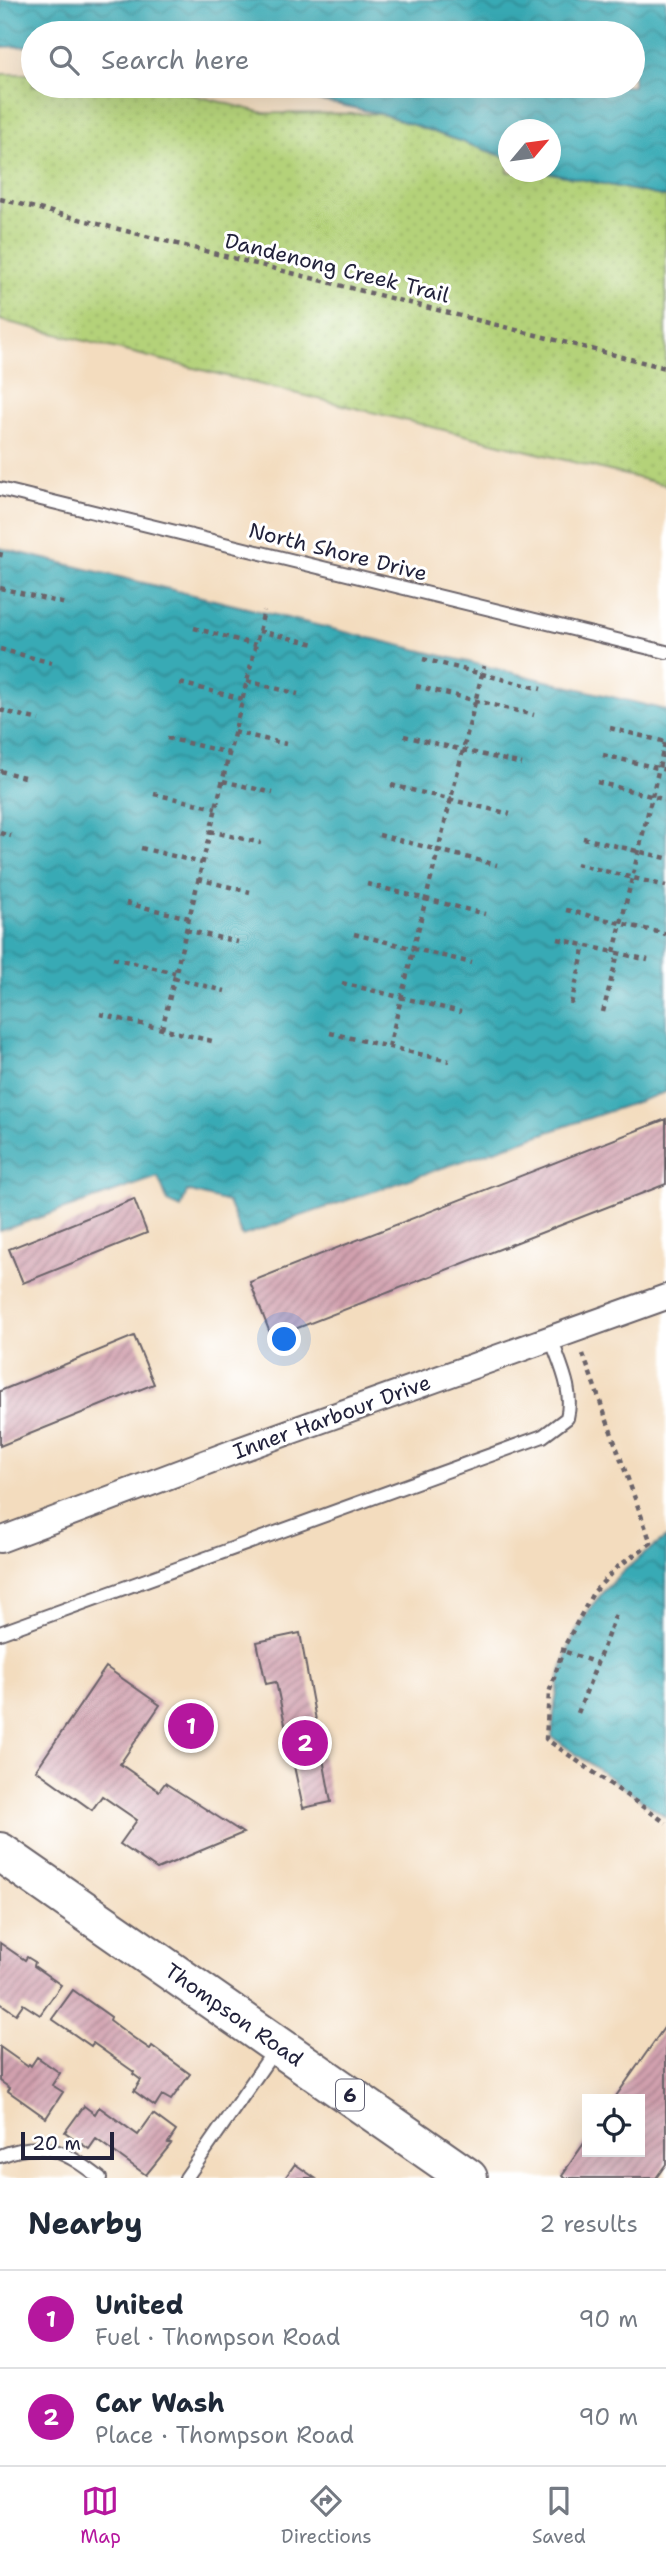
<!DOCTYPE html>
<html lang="en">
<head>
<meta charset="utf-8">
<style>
  :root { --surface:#fff; --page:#f2f2f3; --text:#1f2937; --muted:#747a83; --line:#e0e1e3; --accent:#b5179e }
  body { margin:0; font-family:"Shantell Sans",sans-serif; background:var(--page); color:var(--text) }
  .controls { position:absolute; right:21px; bottom:21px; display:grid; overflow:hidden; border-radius:0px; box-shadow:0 7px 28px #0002 }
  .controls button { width:63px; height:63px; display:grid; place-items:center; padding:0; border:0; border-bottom:2px solid var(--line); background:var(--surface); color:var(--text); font:35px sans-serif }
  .compass { position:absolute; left:498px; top:119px; width:63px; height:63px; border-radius:50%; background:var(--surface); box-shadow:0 7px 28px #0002; rotate:61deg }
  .scale { position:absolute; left:21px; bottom:18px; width:93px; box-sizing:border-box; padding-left:7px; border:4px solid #22223b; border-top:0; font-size:19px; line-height:24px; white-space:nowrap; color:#22223b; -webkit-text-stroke:5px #fff; paint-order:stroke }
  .you { position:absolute; left:285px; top:1340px; width:24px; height:24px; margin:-18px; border:5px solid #fff; border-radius:50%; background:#1a73e8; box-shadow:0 0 0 10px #1a73e833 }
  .badge { display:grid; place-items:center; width:46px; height:46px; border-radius:50%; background:var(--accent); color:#fff; font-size:23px; font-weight:700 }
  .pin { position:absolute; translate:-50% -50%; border:4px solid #fff; box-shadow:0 2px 7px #0006 }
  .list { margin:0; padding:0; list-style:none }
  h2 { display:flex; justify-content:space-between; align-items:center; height:91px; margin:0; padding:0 28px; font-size:30px }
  h2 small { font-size:23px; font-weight:400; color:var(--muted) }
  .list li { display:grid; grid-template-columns:46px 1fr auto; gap:21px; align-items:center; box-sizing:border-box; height:98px; padding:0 28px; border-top:2px solid var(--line) }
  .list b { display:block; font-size:26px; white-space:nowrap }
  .list p { margin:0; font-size:23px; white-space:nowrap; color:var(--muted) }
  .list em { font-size:23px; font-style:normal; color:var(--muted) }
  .icon { flex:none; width:38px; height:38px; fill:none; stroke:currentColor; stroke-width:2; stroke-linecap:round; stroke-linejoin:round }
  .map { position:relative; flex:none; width:666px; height:2178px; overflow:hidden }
  .search { position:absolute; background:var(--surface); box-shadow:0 7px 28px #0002; left:21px; right:21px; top:21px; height:77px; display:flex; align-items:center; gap:18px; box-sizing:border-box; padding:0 24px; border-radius:38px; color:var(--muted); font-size:26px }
  .sheet { height:287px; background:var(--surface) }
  nav { display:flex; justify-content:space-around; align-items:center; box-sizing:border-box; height:98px; border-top:2px solid var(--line); background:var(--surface); font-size:19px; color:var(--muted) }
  nav a { display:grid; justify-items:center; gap:4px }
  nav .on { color:var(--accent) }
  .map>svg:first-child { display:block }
  .grass { fill:url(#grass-dots); stroke:#6b7a5a; stroke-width:2 }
  .water { fill:url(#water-waves); stroke:#2e6678; stroke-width:2 }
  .building { fill:url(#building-hatch) }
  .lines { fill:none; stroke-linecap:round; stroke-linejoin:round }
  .service-casing { stroke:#6b6369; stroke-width:16 }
  .minor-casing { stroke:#6b6369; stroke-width:28 }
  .primary-casing { stroke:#6b6369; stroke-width:42 }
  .path { stroke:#6b6369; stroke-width:4.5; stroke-dasharray:5 5; stroke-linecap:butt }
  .service { stroke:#fff; stroke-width:12 }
  .minor { stroke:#fff; stroke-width:24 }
  .primary { stroke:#fff; stroke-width:38 }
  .labels { text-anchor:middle; stroke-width:6; stroke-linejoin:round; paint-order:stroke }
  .shield { fill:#fff; stroke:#646476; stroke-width:2 }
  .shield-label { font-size:19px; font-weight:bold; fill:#22223b }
  .street-label { font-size:21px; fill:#22223b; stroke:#fff }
</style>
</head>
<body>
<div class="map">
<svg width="666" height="2178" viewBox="0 0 666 2178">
  <defs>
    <pattern id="grass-dots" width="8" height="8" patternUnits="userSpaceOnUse" patternTransform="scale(1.75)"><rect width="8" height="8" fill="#b4d279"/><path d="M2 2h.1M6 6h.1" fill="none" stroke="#9ab46a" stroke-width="1.8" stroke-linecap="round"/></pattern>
    <pattern id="water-waves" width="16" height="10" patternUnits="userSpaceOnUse" patternTransform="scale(1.75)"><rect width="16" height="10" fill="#39aab5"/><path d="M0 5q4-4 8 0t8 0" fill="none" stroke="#308a94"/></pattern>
    <pattern id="building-hatch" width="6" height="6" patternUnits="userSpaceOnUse" patternTransform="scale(1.75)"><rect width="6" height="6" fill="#d1a0ae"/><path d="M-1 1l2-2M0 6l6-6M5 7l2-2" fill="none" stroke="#a9828f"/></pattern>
  </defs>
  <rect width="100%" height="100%" fill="#fff"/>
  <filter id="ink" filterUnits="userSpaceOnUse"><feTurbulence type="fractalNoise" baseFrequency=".0143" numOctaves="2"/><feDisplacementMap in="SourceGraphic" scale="14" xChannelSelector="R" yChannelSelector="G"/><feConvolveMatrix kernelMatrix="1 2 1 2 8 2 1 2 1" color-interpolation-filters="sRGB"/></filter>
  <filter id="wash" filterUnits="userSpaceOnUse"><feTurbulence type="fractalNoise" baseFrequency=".00686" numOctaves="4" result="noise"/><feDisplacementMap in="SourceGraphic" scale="28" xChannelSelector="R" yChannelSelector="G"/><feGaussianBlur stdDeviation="1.57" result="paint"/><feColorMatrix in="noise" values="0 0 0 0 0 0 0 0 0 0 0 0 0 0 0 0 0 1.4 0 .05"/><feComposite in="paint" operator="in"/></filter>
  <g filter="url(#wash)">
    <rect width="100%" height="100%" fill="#f3dcbe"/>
    <!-- grass -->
    <path class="grass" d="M0,74H33V86H158L264,113L382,114L508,158V172H546L666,197V485L0,320Z"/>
    <!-- water -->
    <path class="water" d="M0,0H666V197L546,172H550V130H508V158L382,114L252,86H633V33H33V46L0,47Z
      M0,548L666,710V1092L242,1236L228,1202L187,1191L181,1208L168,1202L158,1177L0,1231Z
      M666,1538V1817L552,1737C557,1641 587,1593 666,1538Z"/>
    <g id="blocks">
      <!-- building -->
      <path class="building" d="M666,1119V1184L272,1338L250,1282Z
        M134,1199L147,1233L23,1283L9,1249Z
        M134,1336L154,1384L0,1446V1391Z
        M300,1633L331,1802L303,1808L276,1682L266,1684L257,1642Z
        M106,1667L160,1705L120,1764L159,1791L165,1783L243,1833L157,1869L120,1844L137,1820L102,1796L92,1810L36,1770Z
        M0,1943L25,1960L27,1957L35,1962L34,1966L61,1985L40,2015L23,2004L16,2014L0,2003Z
        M73,1990L111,2017L110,2020L131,2036L150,2049L152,2046L190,2074L171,2100L162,2095L155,2106L134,2091L141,2080L133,2074L134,2072L93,2043L91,2046L52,2019Z
        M666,2025V2164L656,2178H567L562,2175L587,2139V2152H640V2099H614Z
        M0,2047L27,2066L29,2064L31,2066L37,2057L60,2073L52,2085L63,2092L46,2118L8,2091L10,2088L0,2081Z
        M84,2106L95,2114L99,2107L138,2135L153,2114L176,2131L168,2143L171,2144L146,2175L96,2139L89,2149L65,2132Z
        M295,2164L315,2178H285Z"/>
    </g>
  </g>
  <g filter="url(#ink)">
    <use href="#blocks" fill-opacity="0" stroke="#6b6369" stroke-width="2"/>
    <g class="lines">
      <!-- service casing -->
      <g class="service-casing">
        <path id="service" d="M0,489L666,652
          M0,1633L543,1436L567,1418C574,1390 560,1365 551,1338
          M0,2156C44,2139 65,2151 100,2178
          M186,2178L276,2048"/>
      </g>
      <!-- minor casing -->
      <g class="minor-casing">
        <path id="minor" d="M0,1540L236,1451L666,1297"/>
      </g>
      <!-- primary casing -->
      <g class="primary-casing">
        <path id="primary" d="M0,1852L468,2178"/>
      </g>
      <!-- path -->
      <path class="path" d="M0,199L666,368
        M0,557L2,548
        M0,588L66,604
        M194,628L256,645
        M259,631L315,644
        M0,649L52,663
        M423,659L541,689
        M247,681L298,694
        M180,683L243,699
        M416,686L534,715
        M0,710L39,720
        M610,728L666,742
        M234,732L286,744
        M404,736L522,764
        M167,738L229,753
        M603,755L666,770
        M0,771L24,777
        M223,781L273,793
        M597,782L666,800
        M391,785L510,814
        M154,794L216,808
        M210,831L261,843
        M0,833L11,836
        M379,835L497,865
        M583,838L666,858
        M141,848L202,863
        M576,864L666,886
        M198,879L250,892
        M367,884L485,914
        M126,903L189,918
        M566,910L666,934
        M186,930L238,942
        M354,934L472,963
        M558,939L648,960
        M614,952L666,739
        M113,958L175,973
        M174,978L225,991
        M342,983L461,1012
        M571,1004L585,945
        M603,1012L618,953
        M100,1014L216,1042
        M162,1029L264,611
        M330,1033L449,1061
        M389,1047L484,666
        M583,1354L651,1543L616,1568L593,1593L564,1647L549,1693L546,1739L666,1823
        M566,1652L597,1663
        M578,1713L616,1614"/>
      <!-- service -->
      <use href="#service" class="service"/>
      <!-- minor -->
      <use href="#minor" class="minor"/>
      <!-- primary -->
      <use href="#primary" class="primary"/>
    </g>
  </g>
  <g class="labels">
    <!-- shield labels -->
    <rect class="shield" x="336" y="2079.5" width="28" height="31" rx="5"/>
    <g class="shield-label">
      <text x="350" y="2102">6</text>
    </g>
    <!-- street labels -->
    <g class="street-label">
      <text transform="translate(337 268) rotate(14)" y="7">Dandenong Creek Trail</text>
      <text transform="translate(338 552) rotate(14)" y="7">North Shore Drive</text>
      <text transform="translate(332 1417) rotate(-20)" y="7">Inner Harbour Drive</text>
      <text transform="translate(234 2015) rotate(35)" y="7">Thompson Road</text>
    </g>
  </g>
</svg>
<div class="controls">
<button><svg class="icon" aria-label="locate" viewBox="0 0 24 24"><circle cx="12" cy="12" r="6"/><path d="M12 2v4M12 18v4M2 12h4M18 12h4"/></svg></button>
</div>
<svg class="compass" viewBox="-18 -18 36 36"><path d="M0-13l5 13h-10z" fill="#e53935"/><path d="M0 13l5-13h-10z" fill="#747a83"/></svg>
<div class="scale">20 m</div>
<div class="you"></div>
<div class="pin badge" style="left:191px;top:1726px">1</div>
<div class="pin badge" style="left:305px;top:1743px">2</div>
<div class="search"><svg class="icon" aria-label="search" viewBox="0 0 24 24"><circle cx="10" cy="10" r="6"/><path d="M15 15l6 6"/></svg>Search here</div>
</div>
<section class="sheet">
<h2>Nearby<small>2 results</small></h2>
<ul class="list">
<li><span class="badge">1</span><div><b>United</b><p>Fuel · Thompson Road</p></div><em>90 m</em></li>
<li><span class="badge">2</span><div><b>Car Wash</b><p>Place · Thompson Road</p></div><em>90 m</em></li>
</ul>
</section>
<nav>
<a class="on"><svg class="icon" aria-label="map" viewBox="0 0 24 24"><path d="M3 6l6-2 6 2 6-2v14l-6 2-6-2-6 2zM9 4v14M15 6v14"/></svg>Map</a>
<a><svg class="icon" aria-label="directions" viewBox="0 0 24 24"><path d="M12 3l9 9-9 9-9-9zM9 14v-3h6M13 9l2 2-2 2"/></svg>Directions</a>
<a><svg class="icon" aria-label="saved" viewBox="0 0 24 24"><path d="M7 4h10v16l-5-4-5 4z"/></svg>Saved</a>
</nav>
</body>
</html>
